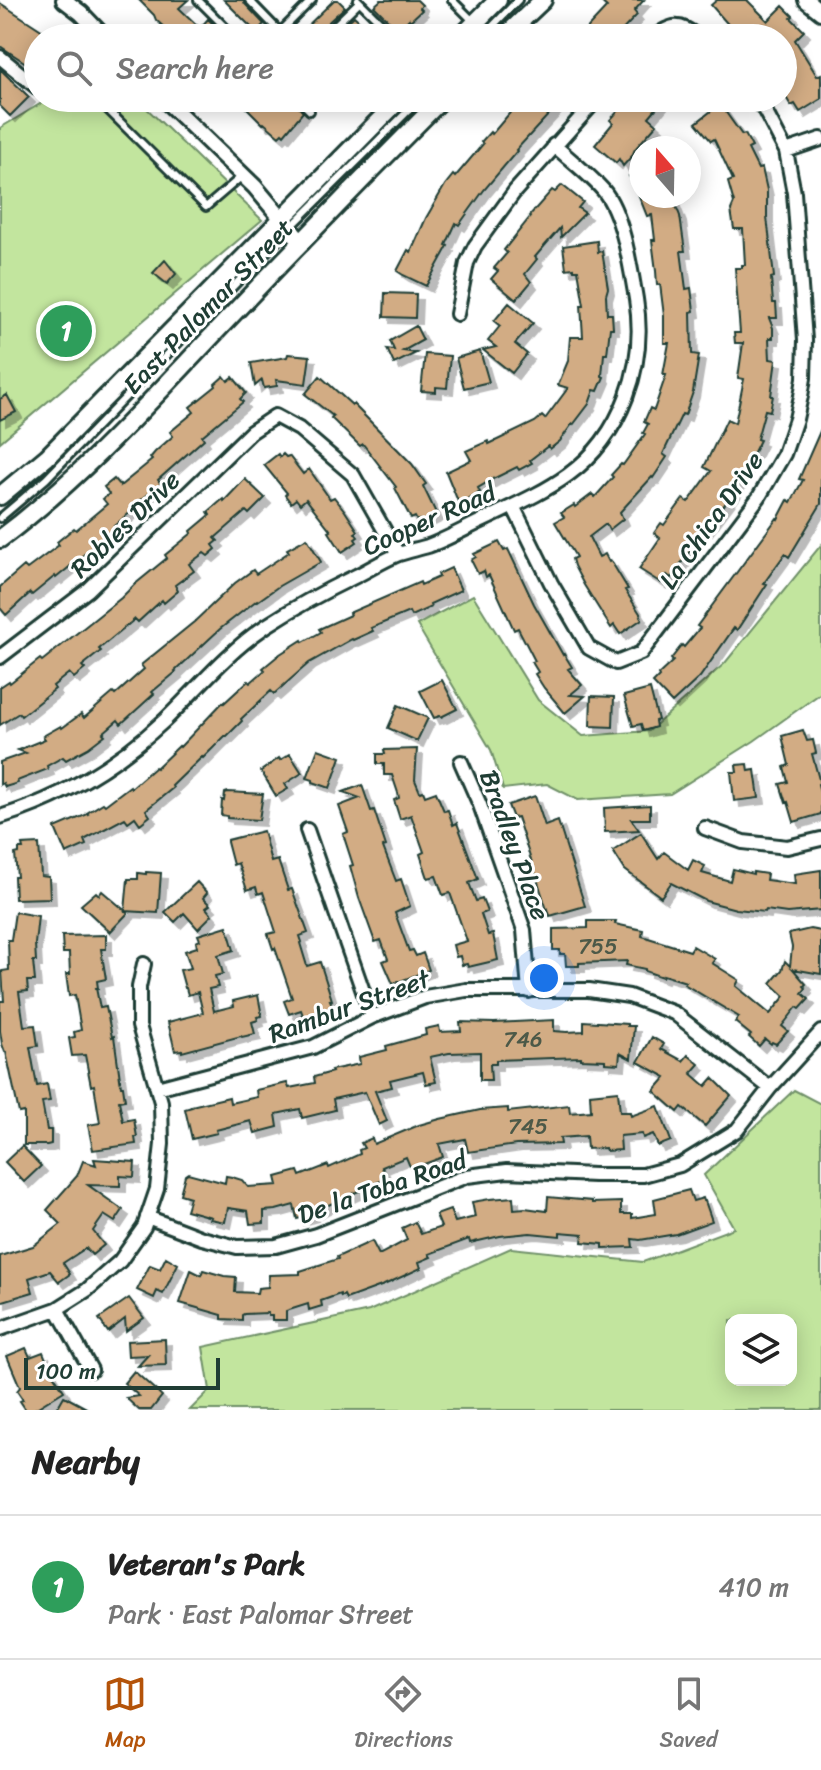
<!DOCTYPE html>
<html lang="en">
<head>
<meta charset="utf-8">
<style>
  :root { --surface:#fff; --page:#f2f2f2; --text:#222; --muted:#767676; --line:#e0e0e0; --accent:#b45309 }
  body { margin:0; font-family:Sriracha,sans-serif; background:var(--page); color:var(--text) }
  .controls { position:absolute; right:24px; bottom:24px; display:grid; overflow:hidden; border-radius:16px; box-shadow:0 4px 20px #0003 }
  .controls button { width:72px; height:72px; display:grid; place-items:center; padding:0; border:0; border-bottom:2px solid var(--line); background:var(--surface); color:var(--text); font:40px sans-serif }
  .compass { position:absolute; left:629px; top:136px; width:72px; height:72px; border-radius:50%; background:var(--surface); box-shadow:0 4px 20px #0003; rotate:340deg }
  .scale { position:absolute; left:24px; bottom:20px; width:196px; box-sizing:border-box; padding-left:8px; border:4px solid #1f3d34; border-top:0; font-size:22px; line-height:28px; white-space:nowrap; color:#1f3d34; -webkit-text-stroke:6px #fff; paint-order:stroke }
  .you { position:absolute; left:544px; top:978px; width:28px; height:28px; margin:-20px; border:6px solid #fff; border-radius:50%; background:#1a73e8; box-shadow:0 0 0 12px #1a73e833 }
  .badge { display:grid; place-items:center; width:52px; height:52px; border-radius:50%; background:var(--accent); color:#fff; font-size:26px; font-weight:700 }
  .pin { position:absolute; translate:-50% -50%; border:4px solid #fff; box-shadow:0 2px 8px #0006 }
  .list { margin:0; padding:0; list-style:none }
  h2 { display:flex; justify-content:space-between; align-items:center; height:104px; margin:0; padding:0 32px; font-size:34px }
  h2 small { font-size:26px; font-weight:400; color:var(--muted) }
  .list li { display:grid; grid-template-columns:52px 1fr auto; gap:24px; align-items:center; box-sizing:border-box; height:144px; padding:0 32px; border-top:2px solid var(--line) }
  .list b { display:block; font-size:30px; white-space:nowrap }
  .list p { margin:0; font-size:26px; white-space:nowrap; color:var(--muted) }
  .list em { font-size:26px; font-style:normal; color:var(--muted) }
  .icon { flex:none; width:44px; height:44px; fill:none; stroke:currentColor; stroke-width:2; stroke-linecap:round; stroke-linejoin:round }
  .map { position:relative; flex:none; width:821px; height:1410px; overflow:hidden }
  .search { position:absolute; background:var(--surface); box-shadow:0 4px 20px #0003; left:24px; right:24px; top:24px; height:88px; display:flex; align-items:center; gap:20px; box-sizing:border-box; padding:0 28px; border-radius:44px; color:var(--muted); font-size:30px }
  .sheet { height:248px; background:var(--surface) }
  nav { display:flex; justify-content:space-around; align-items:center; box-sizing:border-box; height:112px; border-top:2px solid var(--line); background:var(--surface); font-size:22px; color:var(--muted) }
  nav a { display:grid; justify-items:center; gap:4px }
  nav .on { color:var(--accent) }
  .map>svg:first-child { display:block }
  .green { fill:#c2e59e; stroke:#709169; stroke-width:2; fill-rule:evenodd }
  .building { fill:#d2ac84; stroke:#1f3d34; stroke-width:2; filter:url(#shadow) }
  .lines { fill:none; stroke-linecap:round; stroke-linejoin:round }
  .service-casing { stroke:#1f3d34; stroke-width:12 }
  .minor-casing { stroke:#1f3d34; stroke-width:18 }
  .tertiary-casing { stroke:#1f3d34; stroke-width:20 }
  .secondary-casing { stroke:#1f3d34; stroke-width:22 }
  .service { stroke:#fff; stroke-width:6 }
  .minor { stroke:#fff; stroke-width:12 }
  .tertiary { stroke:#fff; stroke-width:14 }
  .secondary { stroke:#fff; stroke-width:16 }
  .labels { text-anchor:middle; stroke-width:6; stroke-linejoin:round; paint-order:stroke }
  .number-label { font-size:22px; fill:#4c5948 }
  .street-label { font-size:26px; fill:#1f3d34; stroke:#fff }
</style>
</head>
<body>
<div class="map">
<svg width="821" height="1410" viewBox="0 0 821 1410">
  <defs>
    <filter id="shadow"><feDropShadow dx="6" dy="6" stdDeviation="0" flood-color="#0004"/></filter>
  </defs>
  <rect width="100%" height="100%" fill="#fff"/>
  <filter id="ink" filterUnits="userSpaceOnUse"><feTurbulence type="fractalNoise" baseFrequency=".0125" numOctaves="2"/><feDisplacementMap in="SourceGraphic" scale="16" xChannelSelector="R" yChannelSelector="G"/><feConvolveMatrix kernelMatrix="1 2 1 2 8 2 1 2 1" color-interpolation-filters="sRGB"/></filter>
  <g filter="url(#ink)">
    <!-- green -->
    <path class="green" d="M50,98H136L262,220L0,442V128Z
      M821,545V693L754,741L670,794L578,800L547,784L503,789L491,750L417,625L473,595L538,700L583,736L649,731L725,663Z
      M794,1090L821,1104V1410H190L210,1390L203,1347L369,1311L511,1248L643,1262L734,1228L704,1175ZM791,1320V1380H731V1320Z"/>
    <!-- building -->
    <path class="building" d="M139,0H188L179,8L200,28L208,19L227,38H176L156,20L154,15Z
      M224,0H243L245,4L264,24L256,32Z
      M334,0H338L345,7L311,38H295Z
      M381,0H417L422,5L420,8L422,10L410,21L409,19L398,30L374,6Z
      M599,0H644L634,11L637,15L615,38H578L607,7Z
      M717,0H747L768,21L783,6L793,16L791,18L804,31L795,40L817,76L821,74V99L800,112L795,104L791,106L783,92V38H740L711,5Z
      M0,3L43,31L38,38V71L0,46Z
      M354,16L366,27L371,22L382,32L377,38H337L334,35Z
      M0,69L29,97L10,116L0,106Z
      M237,98H291L303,112L284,135L282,133L279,136L264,123L263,124Z
      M507,98H564L516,150L517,151L484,190L459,225L456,223L446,245L448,246L426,286L403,275L397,271L408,250L411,252L426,218L445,185L453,175L455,177L483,144L481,142L490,132L492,134L514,108L515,106Z
      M630,98H665L649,117L657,124L635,149L632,156L623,166L619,159L616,163L595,145L613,123L610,120Z
      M720,104L742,135L745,134L752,147L748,149L758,169L762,168L767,190V217L774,277L771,278L773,303H776L777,318H769L773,328V338H769L770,359L776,360L771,396H773L770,411L765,410L757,439L760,440L734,492L706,529L704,528L688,548L691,549L671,578L667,575L661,583L639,569L660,538L654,533L661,523L664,525L683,499L688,502L690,500L711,471L704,467L727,419L735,423L744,379L738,378L743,343H735L734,333H740L735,268H742V265H745L743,229H734L733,223L731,210L734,203L728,182L733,180L714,139L711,141L696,123Z
      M641,169V196H672L680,216L685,251H681L686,289L691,288L694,311L691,312L692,354L699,355L693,392L685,415L682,414L663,454L667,457L653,478L652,477L620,512L623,519L609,530L606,524L589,537L599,557L605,554L609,562L611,561L628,589L625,590L641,615L640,616L642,619L620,634L614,625L611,628L584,585L574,566L572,559L576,557L555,522L564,517L561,513L574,505L575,507L592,494L595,497L613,477L611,475L621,464L623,465L645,434L643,433L648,424L644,422L650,408L654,410L666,375H663L669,343H664V316L660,284L657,285L656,271L652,240H655L652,215L647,216L639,196H641L629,176Z
      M562,185L583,202L578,208L585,213L561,237L560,228L535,257L537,259L525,274L531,282L516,300L491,279L498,271L494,268L507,253L504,250L530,217L529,216L552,190L555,192Z
      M597,241L598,252L602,251L608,288L606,295L607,314H612L613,328H610L607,354H604L602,376L604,377L598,391L594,390L589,404L573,425L572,424L560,441L550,449L548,446L530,460L532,463L519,470L517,467L495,478L478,488L480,492L459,504L446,472L471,460L466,451L488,441L489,444L535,422L542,416L545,419L568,388L558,385L568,361L570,337H583L581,305H584L578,270H574V268L566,269L563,246Z
      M165,260L176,274L167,284L153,273Z
      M385,293L416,294L415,318L384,317Z
      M509,303L533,323L515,344L527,354L512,373L483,350L496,347L488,341L500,326L494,321Z
      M416,326L423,340L403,351L416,353L394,364L387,349L394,350L390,341Z
      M480,351L489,382L464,388L456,358Z
      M288,354L310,356L306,384L276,380L277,386L264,388L262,380L255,386L251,363L287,357Z
      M425,354L450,356L447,388L436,387V392L421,391Z
      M224,376L228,381L233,377L246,393L240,399L243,402L202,436L204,439L158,480L161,484L136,504L138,506L114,526L115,528L67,569L56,578L55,576L32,595L30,593L6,615L0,608V587L24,566L27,569L59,545L57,542L74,528L76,530L107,504L103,499L109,494L104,487L114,479L120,486L152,460L150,458L155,452L173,436L170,432L194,412L190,407L216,386L215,384Z
      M320,376L352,405L353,404L412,464L426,484L423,486L437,515L421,523L420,520L417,521L415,517L411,519L395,488L396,487L363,444L360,446L331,418L333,416L305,394Z
      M7,395L16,412L0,420V399Z
      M821,429V504L789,557L785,554L764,583L767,584L737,630L734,628L700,677L672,703L653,683L659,677L658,675L673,661L671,659L682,645L684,647L700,628L697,626L777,518L778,519L788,500L791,502L803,480L799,479Z
      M278,454L280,457L283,454L286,457L289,456L303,474L309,469L330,499L334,497L345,511L358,531L355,533L358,537L355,539L357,542L342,552L329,532L331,531L306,499L300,504L296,499L291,503L285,495L287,493L264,465Z
      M245,479L265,498L249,514L246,511L215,538L218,541L213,545L216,549L208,556L204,553L189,564L194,571L175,585L178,591L164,603L162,600L138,622L135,619L99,649L101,651L82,666L85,669L74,678L69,673L53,686L55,689L30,709L21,716L19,713L0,725V687L9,681L10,683L40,659L42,661L121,598L134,585L167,558L165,555L192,533L191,531L210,515L208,512L223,499L224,501Z
      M307,538L321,562L279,586L258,601L257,600L220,629L175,671L176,672L152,692L154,694L121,724L118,720L103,733L105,735L88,748L66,760L63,757L47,766L48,769L17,781L18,783L5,787L3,783L0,785V762L26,753L18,750L45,739L43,736L61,726L62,728L81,714L84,718L113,693L115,695L144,669L141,665L194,622L235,583L253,570L256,574L289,552L287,549Z
      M499,542L504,551L508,549L534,604L563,655L564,654L572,667L568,669L582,685L570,695L585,696L565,713L544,688L535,674L538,672L532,662L535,661L518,628L514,630L489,575L486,577L484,571L478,574L471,560L476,557L474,554Z
      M451,568L461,590L430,604L431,607L411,616L409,612L371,628L373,631L353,640L352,639L309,663L274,694L271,691L241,719L242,721L227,736H225L203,758L202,757L172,786L173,788L146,810L150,816L140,824L135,817L128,822L125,818L84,840L86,845L66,854L55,828L88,814L87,813L103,803L105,805L130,786L131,788L155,767L156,768L179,746L180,747L223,702L224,703L248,681L250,683L265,670L263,668L280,654L302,640L303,642L321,632L319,629L350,615L349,613L420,582L421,585L439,577L438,574Z
      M442,680L457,709L441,717L440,716L434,718L420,691Z
      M650,689L658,720L655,721L656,727L643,731L641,724L633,726L624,696Z
      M591,696L614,697L613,727L590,726Z
      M398,705L428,718L417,741L388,728Z
      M803,730L807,741L813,740L816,753L812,754L820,783L818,784L821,796V814L794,822L788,802L786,803L780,784L788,782L784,767L789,765L782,736Z
      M318,749L341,757L330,788L313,782V780L307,778Z
      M417,749L415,780L420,792L423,791L425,796L436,792L444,811L448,810L453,825L457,823L478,879L469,883L476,901L482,899L487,912L481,914L488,935L493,934L498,960L468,967L467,964L462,965L460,956L456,957L453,945L467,941L450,893L443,895L436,876L428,878L420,854L424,852L411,815L400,819L394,800L399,798L398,793L392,775H384V764H377V754H385L384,750Z
      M290,754L302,773L285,784L288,789L276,796L261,771L279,758L280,760Z
      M748,764L749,771L755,770L759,798L734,801L731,772H737L736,765Z
      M362,785L371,811L374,810L386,846L383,847L396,881L401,879L410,906L395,913L409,951L413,950L416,956L423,953L429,970L393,984L383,961L388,959L381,940L375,942L359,898L350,866L353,865L343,834L348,832L339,806L360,798L343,792Z
      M228,792L263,794L259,820L227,818V816L221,815L222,800L224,801L225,793Z
      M535,796L545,826L558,821L585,906L550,916L548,909L547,910L517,817L513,818L508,805Z
      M650,805V819H631L639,830L605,832L604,808Z
      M263,831L271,862L278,860L288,890L292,889L308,933L300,936L302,942L300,943L307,966L320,962L332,1000H330L333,1007L304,1018L301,1010L289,1014L284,1001L292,998L275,948L273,949L268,934L276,932L263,892L258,894L256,887L247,890L238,863L233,865L227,842V840Z
      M641,833L658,859L664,852L688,870L693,860L705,866L702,873L730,881L733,869L753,874V872L767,874L766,880L795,884L794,874L821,870V910L787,913L766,910L765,912L736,909L706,901L671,883L661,897L625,870L613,851Z
      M39,844L41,876L49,877L50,898L15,899L14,877H17L15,854L19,853V849H23L22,845Z
      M146,872L161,873L158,913L125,911L128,879H138V873L146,874Z
      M197,882L207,893L203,898L210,905L206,908L212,915L198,929L184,913L175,922L165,912Z
      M102,891L128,913L110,932L81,905L96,892L99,895Z
      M15,912L38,916L35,944L36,961H33L35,981H27L28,991L19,992L24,1026L35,1025L38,1046L30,1047L37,1086L47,1084L50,1101L42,1102L47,1130H51V1144L47,1145H24V1112L19,1113L6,1052H5L2,1044L0,1031V1001H4L2,971L9,970L8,940H11Z
      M588,921H616L615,924L643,930L642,936L690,951L693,946L715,959L712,963L739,980L736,986L770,1014L785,996L771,983L782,970L785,961L790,966L792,947L789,934L810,929L821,931V974L793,969L806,984L804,986L806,988L802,993L809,999L800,1009L797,1007L782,1026L788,1031L776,1044L772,1042L771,1044L765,1039L759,1046L749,1037L751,1035L735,1022L739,1017L684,984L686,982L663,975L662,977L645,971V969L626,965L627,961L579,963V966H566L565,954H560V950H553V929L588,928Z
      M227,926L234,950L218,955L223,974L215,976L218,987L209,989L214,1011L234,1006L233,1001L258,995L262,1016L257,1017L258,1020L252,1022L255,1034L242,1037L241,1036L182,1052V1050L175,1051L168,1022L203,1013L198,992L188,995L186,988H185L180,970L191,968L185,951L197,947L196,942L200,940L198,935Z
      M106,935V949H101L106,979L97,981L98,988H96L100,1008L106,1007L112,1037L114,1036L121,1086H123L125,1100L119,1101L123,1121L134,1119L137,1137H135L136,1144L93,1150L88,1125L100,1123L94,1085L91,1086L85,1055L72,1056L69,1038L75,1037L74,1032L81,1030L75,995L69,996L66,974H70L69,953H63L62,936Z
      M554,1020V1031L567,1032L584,1031V1021L627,1024V1026H634L631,1059L620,1053L619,1064L605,1063V1060L581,1059V1057L496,1060V1064H490L491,1080H480V1052L449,1053L430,1057L436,1082L426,1084L423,1072L390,1080L392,1087L375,1091L387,1121L379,1125L365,1092L333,1099L335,1110L302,1118L300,1109L276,1114L278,1127L255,1133L251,1121L216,1130L217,1133L192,1139L185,1109L192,1107L191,1106L229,1097L230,1103L257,1097L256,1090L287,1083L289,1088L315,1083L314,1077L332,1072L331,1070L360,1064L359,1057L387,1050L386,1046L426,1035L425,1029L439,1026L440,1032L461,1031L460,1022L494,1023Z
      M652,1037L664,1044L661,1049L683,1061L688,1055L699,1064L691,1073L706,1086L713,1078L731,1096L705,1126L682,1107L678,1112L654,1091L666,1077L638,1062Z
      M618,1091L620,1112H630L631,1116L658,1106L671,1141L658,1146L653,1134L643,1138L642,1134L620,1136L621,1150L606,1151L605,1148L587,1149L586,1136L560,1138L561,1144L516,1145L468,1152L465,1139L439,1144L443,1157L411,1169L406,1157L382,1167L387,1178L311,1213L312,1215L297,1219L294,1205L276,1210L264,1211V1223L250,1224L248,1211L228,1208L225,1222L210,1219L211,1217L186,1210L190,1197L180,1194L185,1175L188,1173L225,1183L226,1176L232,1177L242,1180L248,1187L278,1185L276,1177L298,1171L300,1176L328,1165L329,1168L360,1154L359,1150L364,1148L361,1143L372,1138L374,1144L419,1125L440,1119L480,1110L508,1108V1112L569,1105L570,1113L591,1111L590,1094Z
      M22,1146L41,1166L24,1182L5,1162Z
      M94,1159L135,1162L134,1177L120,1176V1186L88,1185L123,1210L115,1222L104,1215L93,1231L104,1245L92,1255L86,1248L63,1263L70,1274L59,1282L50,1271L29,1278L33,1292L0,1302V1256L33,1246L61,1224L47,1210L77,1176L83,1161L96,1165Z
      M689,1190L693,1201L703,1198L704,1201H705L712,1221L676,1234L640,1240L632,1239L633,1247L603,1248V1244L582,1242L583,1234L560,1232V1236L530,1233L500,1236L470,1243L469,1239L429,1254L431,1257L419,1262L421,1268L384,1285L346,1299L344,1295L341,1297L340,1294L321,1301L322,1306L309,1310L308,1304L286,1311V1320H272V1316H268V1313L244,1314L242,1315V1320L222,1319V1315L180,1303L191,1270L201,1275L203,1270L224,1276L236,1277L235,1292L257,1293L258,1288L268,1287L269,1275L300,1274V1271L338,1259L337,1257L372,1241L379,1255L407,1240L402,1228L415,1222L421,1234L441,1227L436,1215L450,1210L455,1222L475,1217L472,1202L490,1199L513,1197L514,1209L525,1208L547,1211L548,1197L592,1201V1203L621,1202V1214H632V1218L656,1214L654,1199Z
      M166,1257L178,1264L163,1294L157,1291L154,1298L137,1290L150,1265L160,1269Z
      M129,1298L144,1318L126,1331L125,1319L108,1332L99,1319Z
      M165,1339L166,1365L138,1366L148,1355L128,1356L127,1341Z
      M26,1348L30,1357L43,1352L51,1371L64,1391L33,1410H26L20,1401L23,1400L17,1391L20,1387L7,1356Z
      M134,1371L162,1396L151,1410H139L126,1398L139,1396L124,1383Z
      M64,1396L90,1410H56Z"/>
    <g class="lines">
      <!-- service casing -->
      <g class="service-casing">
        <path id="service" d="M198,0L236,38
          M249,0L280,32
          M358,0L395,37
          M452,0L475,23
          M274,38L312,0
          M322,38L359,2
          M481,38L518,0
          M101,98L99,101L206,207L241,177
          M297,98L310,111
          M0,518L46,479L289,229L421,98"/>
      </g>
      <!-- minor casing -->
      <g class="minor-casing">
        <path id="minor" d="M653,38C673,24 679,22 699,38
          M0,57L38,88
          M786,151L821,139
          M457,314L467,263L475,246L515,191L598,98
          M513,506L551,583L589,648L616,663L641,653L759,497L784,454L796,419L801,396L804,378L805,340L794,193L786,151L765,111L754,98
          M0,657L88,590L251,432L275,416L299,429L353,475L398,554
          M461,762L480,805L524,930L529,991
          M0,817C62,798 117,765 165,720C198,688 227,652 266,626C295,607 325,591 356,576C370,569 384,560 399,554C408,551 418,549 428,546C448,539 468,527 488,518C515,505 543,493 568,475C622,436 647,364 636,299C631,270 623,213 603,190C589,174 570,160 554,145
          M705,828L743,842L787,847L821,839
          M307,830L372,1017
          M157,1088L313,1047L372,1017L425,997L466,990H589L629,996L674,1013L770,1088
          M147,1217L202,1238L237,1247L276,1246L316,1235L467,1176L507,1171L594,1175H643L680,1165L737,1130L770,1088L821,1032
          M57,1309L91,1370
          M0,1329L57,1309L87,1290L120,1261L144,1227L157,1189L162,1144L161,1102L139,1026V987L144,964"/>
      </g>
      <!-- tertiary casing -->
      <g class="tertiary-casing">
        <path id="tertiary" d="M64,0L81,13L105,38
          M806,0L821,12
          M163,98L255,187L302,243"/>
      </g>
      <!-- secondary casing -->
      <g class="secondary-casing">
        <path id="secondary" d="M460,38L498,0
          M503,38L543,0
          M0,496L47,457L401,98
          M0,539C84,476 155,396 227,320C298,245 370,171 443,98"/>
      </g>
      <!-- service -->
      <use href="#service" class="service"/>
      <!-- minor -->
      <use href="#minor" class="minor"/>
      <!-- tertiary -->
      <use href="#tertiary" class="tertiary"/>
      <!-- secondary -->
      <use href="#secondary" class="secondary"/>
    </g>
  </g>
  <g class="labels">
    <!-- number labels -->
    <g class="number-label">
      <text x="598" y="954">755</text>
      <text x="523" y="1047">746</text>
      <text x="528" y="1134">745</text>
    </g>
    <!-- street labels -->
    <g class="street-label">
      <text transform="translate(208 306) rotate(-46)" y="9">East Palomar Street</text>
      <text transform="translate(429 519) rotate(-24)" y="9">Cooper Road</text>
      <text transform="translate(711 520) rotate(-55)" y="9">La Chica Drive</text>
      <text transform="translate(125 524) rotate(-44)" y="9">Robles Drive</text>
      <text transform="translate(515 845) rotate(70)" y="9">Bradley Place</text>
      <text transform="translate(349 1006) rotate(-20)" y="9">Rambur Street</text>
      <text transform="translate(382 1187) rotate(-19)" y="9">De la Toba Road</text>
    </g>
  </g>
</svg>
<div class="controls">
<button><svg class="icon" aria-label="layers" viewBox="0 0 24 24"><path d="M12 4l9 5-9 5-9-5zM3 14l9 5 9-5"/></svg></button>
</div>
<svg class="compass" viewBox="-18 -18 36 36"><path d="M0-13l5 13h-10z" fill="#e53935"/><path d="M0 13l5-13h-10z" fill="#767676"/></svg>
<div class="scale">100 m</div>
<div class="you"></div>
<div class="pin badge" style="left:66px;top:331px;background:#2e9e5b">1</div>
<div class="search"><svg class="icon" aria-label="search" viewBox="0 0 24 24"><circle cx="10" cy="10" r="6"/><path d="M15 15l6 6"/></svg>Search here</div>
</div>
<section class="sheet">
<h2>Nearby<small></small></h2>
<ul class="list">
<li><span class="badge" style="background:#2e9e5b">1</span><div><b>Veteran's Park</b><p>Park · East Palomar Street</p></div><em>410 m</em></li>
</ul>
</section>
<nav>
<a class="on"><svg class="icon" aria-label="map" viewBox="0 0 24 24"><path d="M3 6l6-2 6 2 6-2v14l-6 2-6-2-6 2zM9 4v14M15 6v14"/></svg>Map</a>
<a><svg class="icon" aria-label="directions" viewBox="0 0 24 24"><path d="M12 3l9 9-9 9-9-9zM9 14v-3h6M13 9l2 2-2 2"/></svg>Directions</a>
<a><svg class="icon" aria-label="saved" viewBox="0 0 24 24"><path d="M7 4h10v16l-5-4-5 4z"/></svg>Saved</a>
</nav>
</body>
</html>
